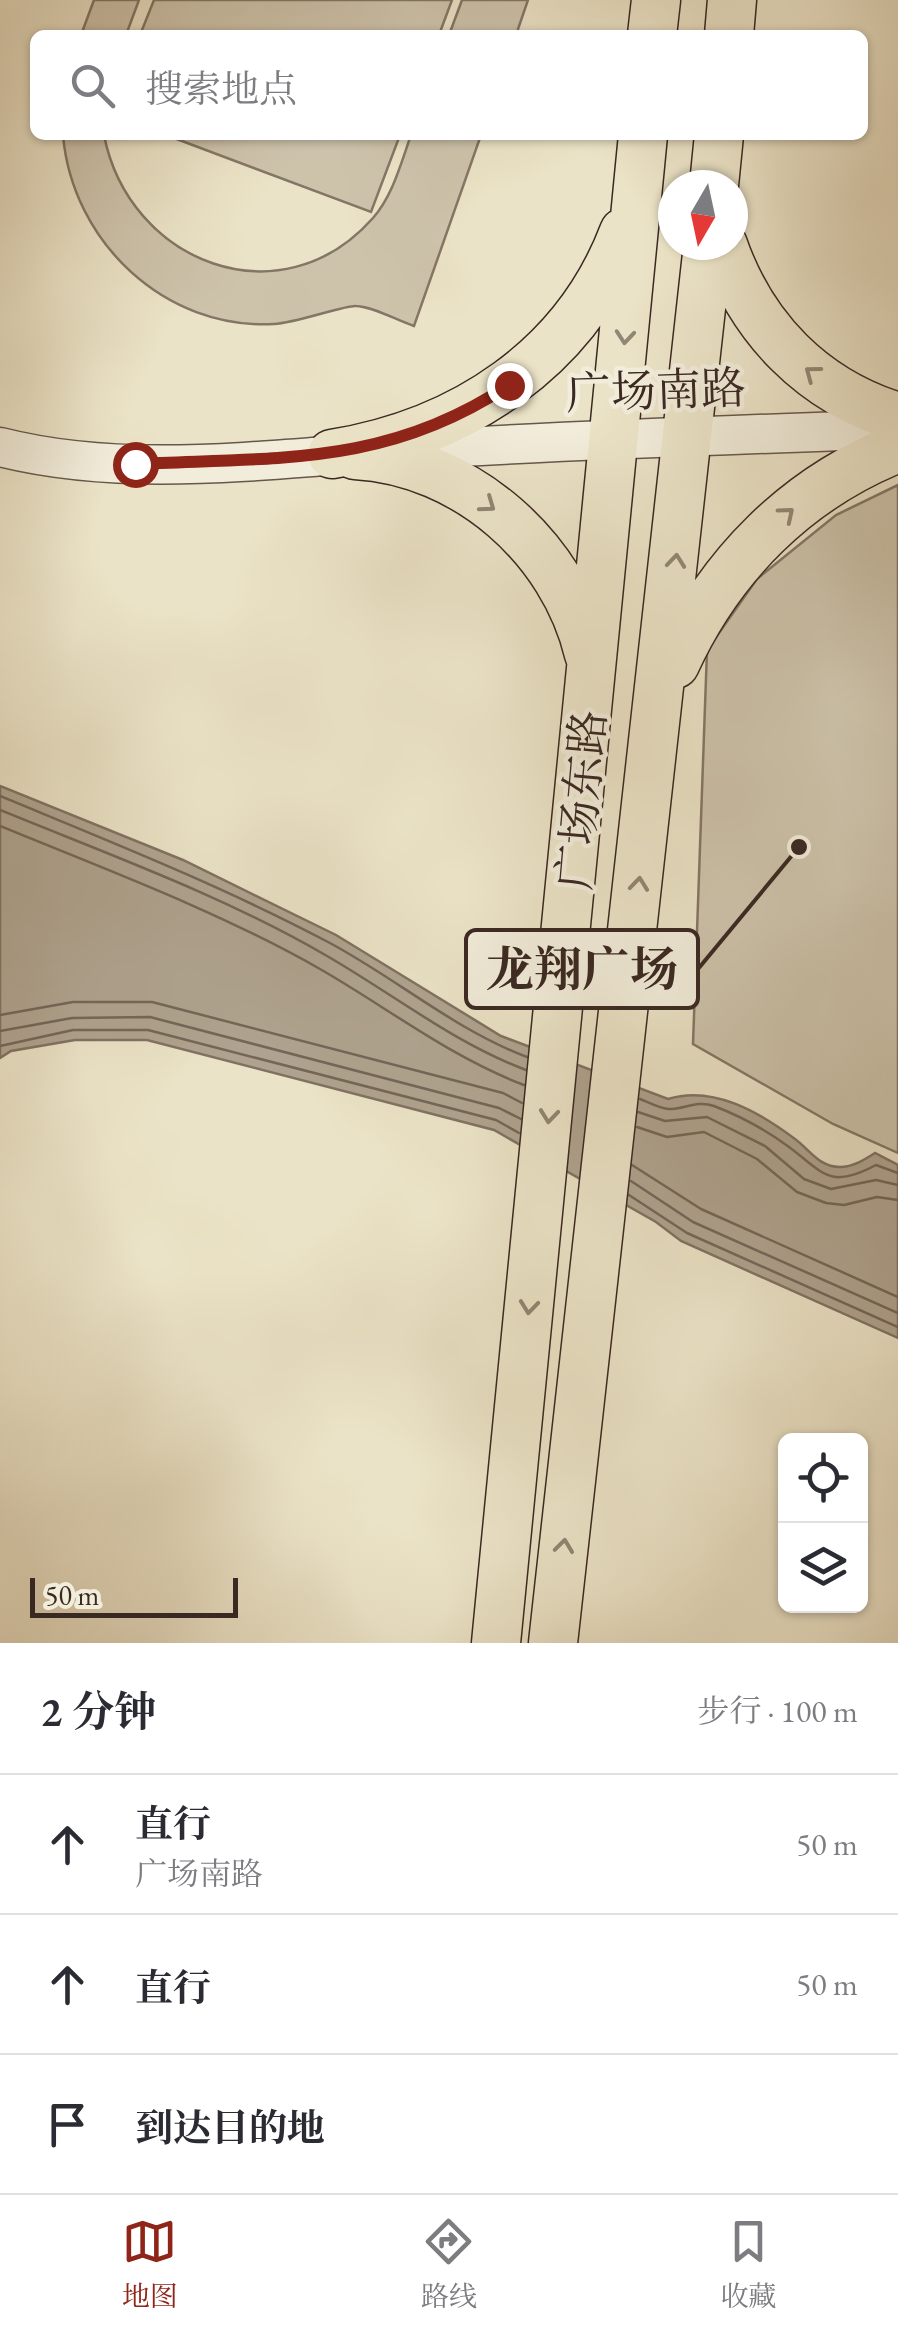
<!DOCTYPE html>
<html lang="zh">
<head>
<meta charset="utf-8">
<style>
  :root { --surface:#fff; --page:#f2f2f3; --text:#2b2b33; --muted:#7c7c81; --line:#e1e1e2; --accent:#8f2418 }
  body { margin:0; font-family:"EB Garamond","Noto Serif SC",serif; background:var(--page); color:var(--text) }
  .controls { position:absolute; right:30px; bottom:30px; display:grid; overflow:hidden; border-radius:15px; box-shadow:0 2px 8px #0004 }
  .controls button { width:90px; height:90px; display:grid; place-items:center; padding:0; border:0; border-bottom:2px solid var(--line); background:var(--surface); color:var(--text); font:50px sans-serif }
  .compass { position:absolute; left:658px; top:170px; width:90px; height:90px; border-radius:50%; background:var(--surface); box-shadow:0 2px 8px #0004; rotate:189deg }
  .scale { position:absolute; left:30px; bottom:25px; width:208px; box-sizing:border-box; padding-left:10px; border:5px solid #3a2822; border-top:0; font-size:28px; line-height:35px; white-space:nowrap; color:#3a2822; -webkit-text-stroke:8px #f2eddb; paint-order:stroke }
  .stop { position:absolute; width:30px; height:30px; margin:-22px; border:8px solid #8f2418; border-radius:50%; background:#fff }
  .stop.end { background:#8f2418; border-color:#fff; box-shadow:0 2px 10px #0008 }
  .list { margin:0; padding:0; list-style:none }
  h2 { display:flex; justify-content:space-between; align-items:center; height:130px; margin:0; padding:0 40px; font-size:42px }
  h2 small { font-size:32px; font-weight:400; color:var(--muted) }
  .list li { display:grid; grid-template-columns:65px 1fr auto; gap:30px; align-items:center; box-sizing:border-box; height:140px; padding:0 40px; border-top:2px solid var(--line) }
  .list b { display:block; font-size:38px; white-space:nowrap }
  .list p { margin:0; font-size:32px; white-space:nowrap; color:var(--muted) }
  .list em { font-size:32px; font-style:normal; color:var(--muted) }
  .icon { flex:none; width:55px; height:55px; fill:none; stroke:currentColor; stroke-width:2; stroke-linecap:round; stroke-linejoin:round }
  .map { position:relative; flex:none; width:898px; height:1643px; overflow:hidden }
  .search { position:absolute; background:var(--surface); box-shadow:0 2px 8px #0004; left:30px; right:30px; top:30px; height:110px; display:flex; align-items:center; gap:25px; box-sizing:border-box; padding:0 35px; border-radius:15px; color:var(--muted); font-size:38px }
  .sheet { height:550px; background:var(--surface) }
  nav { display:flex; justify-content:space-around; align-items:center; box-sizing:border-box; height:140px; border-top:2px solid var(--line); background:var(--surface); font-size:28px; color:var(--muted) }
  nav a { display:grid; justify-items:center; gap:5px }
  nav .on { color:var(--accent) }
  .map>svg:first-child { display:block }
  .green { fill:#cdc3ab; stroke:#847666; stroke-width:2.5 }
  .water { fill:#afa38f; stroke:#807263; stroke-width:2.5 }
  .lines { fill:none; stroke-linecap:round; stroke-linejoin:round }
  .shore { stroke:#746658; stroke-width:2.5 }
  .minor-casing { stroke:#66574b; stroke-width:41 }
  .major-casing { stroke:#3a2822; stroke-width:51 }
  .minor { stroke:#f2eddb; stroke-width:38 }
  .major { stroke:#ebe3c7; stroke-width:48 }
  .oneway { stroke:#928674 }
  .route { stroke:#8f2418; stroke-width:12 }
  .labels { text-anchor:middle; stroke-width:9; stroke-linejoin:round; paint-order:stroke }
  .street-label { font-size:45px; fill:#3a2822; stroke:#f2eddb }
  .leader { fill:none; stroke:#3a2822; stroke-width:4 }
  .callout-dot { fill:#3a2822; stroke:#f2eddb; stroke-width:4 }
  .callout { fill:#f2eddb; stroke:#3a2822; stroke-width:4 }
  .callout-label { font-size:48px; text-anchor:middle; font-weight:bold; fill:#3a2822 }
</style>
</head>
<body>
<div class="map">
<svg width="898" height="1643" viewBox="0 0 898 1643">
  <rect width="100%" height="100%" fill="#ebe3c7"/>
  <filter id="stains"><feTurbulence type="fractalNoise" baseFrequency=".002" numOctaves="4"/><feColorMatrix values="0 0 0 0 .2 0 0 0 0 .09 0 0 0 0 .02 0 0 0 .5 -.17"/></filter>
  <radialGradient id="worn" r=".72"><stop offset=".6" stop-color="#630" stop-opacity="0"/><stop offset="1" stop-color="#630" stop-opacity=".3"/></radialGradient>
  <!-- green -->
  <path class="green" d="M94,0H139L126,35H81Z
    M154,0H452L439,35H140Z
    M462,0H528L516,35H449Z
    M63,135H104C129,263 281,322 373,218C393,195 401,163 411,135H481L414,326C396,320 374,307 356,306C345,305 296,323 274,324C165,330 72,242 63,135Z
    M166,135H400L371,212Z
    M898,485V1153L833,1124L693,1044L707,650L757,579L836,515Z"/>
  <!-- water -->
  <path class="water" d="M0,786L183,860L336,935L501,1036L668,1099C713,1085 759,1112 795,1139C810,1150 819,1167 840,1167C853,1167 864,1160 875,1153L898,1165V1338L681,1241L656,1222L494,1130L147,1040H75L11,1051L0,1058Z"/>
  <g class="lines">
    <!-- shore -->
    <path class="shore" d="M0,796C111,842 222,886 328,942C396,978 455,1030 527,1057
      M0,810C110,855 224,896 327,956C393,994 454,1043 526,1070
      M0,826C107,870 218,911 320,969C388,1008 450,1057 524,1085
      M0,1015L73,1002H152L503,1093L522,1103
      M0,1031L72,1018L150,1017L499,1108L521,1119
      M0,1046L73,1030H148L496,1120L519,1133
      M640,1099C648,1102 660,1109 669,1109C685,1109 697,1100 714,1106C740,1116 766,1130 789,1147C824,1173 829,1190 876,1165L898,1173
      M638,1112L665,1121L707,1117L765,1146L804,1179L831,1189L876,1180L898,1185
      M637,1127L667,1137L704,1132L757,1159L797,1192L826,1203L844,1205L877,1197L898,1200
      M632,1165L701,1209L898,1297
      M631,1181L693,1222L898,1313
      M629,1195L687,1233L898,1327"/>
    <!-- minor casing -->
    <g class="minor-casing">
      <path id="minor" d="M0,447C130,480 273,458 407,450C570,440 734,435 898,429"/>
    </g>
    <!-- major casing -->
    <g class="major-casing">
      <path id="major" d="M652,35L656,0
        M729,35L732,0
        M714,185L719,135
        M723,245C752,329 813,391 898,417
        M332,454C462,433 576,359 624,232
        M355,455C466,461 564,548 589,654
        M675,664C720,565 797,488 898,448
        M496,1643L643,135
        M553,1643L708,245"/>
    </g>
    <!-- minor -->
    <use href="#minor" class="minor"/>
    <!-- major -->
    <use href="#major" class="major"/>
  </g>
  <!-- one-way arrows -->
  <defs><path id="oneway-chevron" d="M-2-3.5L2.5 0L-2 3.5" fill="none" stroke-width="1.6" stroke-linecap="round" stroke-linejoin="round" transform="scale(2.5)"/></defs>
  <g class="oneway">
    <use href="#oneway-chevron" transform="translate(625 337) rotate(95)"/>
    <use href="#oneway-chevron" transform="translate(812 373) rotate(-143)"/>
    <use href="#oneway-chevron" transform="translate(488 505) rotate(36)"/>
    <use href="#oneway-chevron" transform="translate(787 514) rotate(-40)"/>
    <use href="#oneway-chevron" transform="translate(676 561) rotate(-84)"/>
    <use href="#oneway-chevron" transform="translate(639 884) rotate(-84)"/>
    <use href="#oneway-chevron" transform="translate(549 1116) rotate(96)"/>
    <use href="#oneway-chevron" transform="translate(529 1307) rotate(96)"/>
    <use href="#oneway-chevron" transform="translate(564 1546) rotate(-83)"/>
  </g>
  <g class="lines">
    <!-- route -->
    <path class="route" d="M135,464C276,457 386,467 509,385"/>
  </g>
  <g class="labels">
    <!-- street labels -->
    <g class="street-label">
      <text transform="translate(656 390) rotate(-2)" y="16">广场南路</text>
      <text transform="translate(581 800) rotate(-85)" y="16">广场东路</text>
    </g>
  </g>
  <!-- callouts -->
  <path class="leader" d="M799 847L698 969"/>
  <circle class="callout-dot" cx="799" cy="847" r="10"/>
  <rect class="callout" x="466" y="930" width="232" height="78" rx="10"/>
  <g class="callout-label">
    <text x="582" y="986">龙翔广场</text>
  </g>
  <rect width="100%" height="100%" filter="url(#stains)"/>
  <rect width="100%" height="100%" fill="url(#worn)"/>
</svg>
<div class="controls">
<button><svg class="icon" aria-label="locate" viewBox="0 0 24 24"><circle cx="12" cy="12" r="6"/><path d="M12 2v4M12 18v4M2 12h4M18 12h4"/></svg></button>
<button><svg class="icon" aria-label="layers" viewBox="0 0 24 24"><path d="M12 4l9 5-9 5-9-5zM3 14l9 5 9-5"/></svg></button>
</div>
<svg class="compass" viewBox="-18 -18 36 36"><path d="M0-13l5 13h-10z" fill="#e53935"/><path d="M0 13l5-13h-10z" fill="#7c7c81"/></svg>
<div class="scale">50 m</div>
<div class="stop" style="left:135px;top:464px"></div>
<div class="stop end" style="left:509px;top:385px"></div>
<div class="search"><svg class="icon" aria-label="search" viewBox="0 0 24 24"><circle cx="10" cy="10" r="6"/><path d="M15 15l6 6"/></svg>搜索地点</div>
</div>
<section class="sheet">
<h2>2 分钟<small>步行 · 100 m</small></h2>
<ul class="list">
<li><svg class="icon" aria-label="ahead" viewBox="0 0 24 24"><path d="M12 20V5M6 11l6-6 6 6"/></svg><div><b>直行</b><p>广场南路</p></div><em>50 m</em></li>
<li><svg class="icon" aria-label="ahead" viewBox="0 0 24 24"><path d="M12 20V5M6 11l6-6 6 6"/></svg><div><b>直行</b></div><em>50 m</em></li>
<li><svg class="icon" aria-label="arrive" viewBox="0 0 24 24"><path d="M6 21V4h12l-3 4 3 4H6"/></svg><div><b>到达目的地</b></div></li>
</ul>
</section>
<nav>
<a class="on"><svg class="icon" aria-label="map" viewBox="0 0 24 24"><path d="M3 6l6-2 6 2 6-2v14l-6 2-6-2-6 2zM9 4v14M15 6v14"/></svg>地图</a>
<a><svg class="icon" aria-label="directions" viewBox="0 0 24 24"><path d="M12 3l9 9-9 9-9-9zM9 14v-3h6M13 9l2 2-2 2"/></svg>路线</a>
<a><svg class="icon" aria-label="saved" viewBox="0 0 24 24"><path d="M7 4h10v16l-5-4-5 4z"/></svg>收藏</a>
</nav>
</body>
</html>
